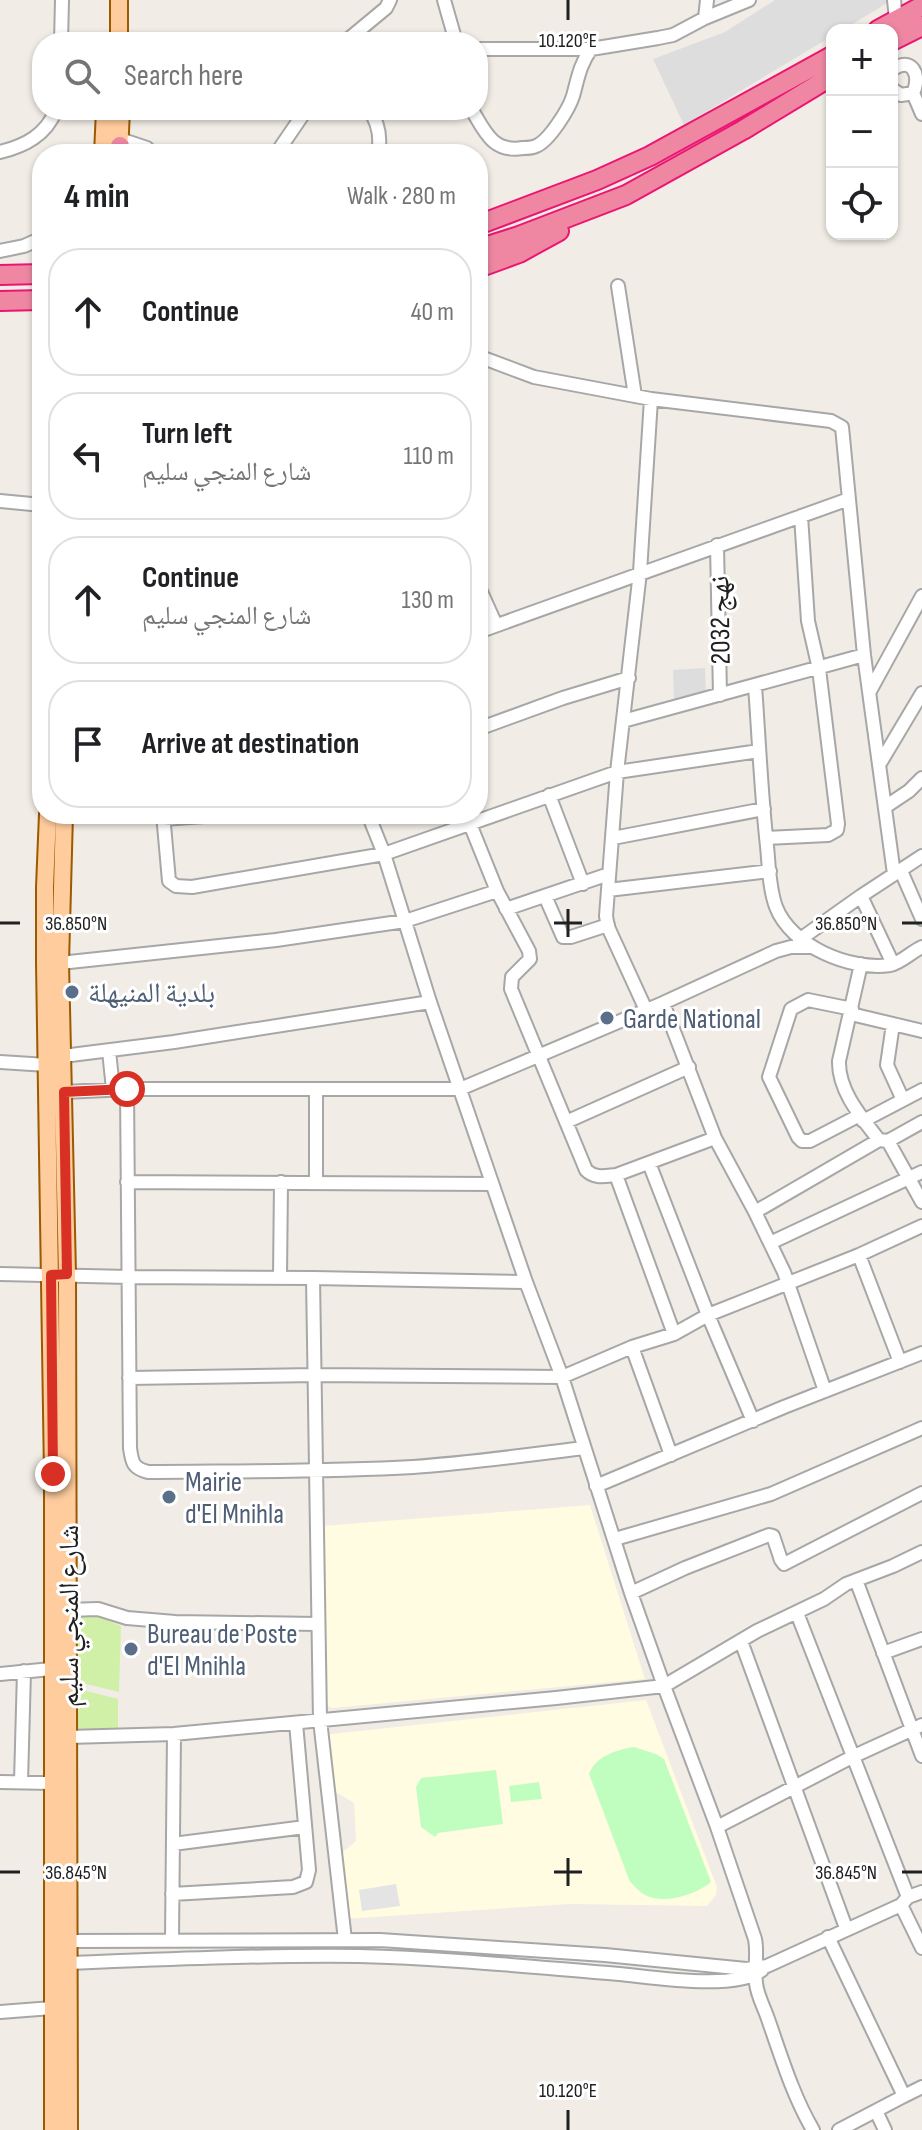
<!DOCTYPE html>
<html lang="en">
<head>
<meta charset="utf-8">
<style>
  :root { --surface:#fff; --page:#f6f6f6; --text:#202124; --muted:#757577; --line:#e0e0e0 }
  body { margin:0; font-family:"Sofia Sans Condensed","Noto Naskh Arabic",sans-serif; background:var(--page); color:var(--text) }
  .controls { position:absolute; right:24px; top:24px; display:grid; overflow:hidden; border-radius:16px; box-shadow:0 2px 6px #0004 }
  .controls button { width:72px; height:72px; display:grid; place-items:center; padding:0; border:0; border-bottom:2px solid var(--line); background:var(--surface); color:var(--text); font:40px sans-serif }
  .stop { position:absolute; width:24px; height:24px; margin:-18px; border:6px solid #d93025; border-radius:50%; background:#fff }
  .stop.end { background:#d93025; border-color:#fff; box-shadow:0 2px 8px #0008 }
  .list { margin:0; padding:0; list-style:none }
  h2 { display:flex; justify-content:space-between; align-items:center; height:104px; margin:0; padding:0 32px; font-size:34px }
  h2 small { font-size:26px; font-weight:400; color:var(--muted) }
  .list li { display:grid; grid-template-columns:52px 1fr auto; gap:24px; align-items:center; box-sizing:border-box; height:128px; margin:0 16px 16px; padding:0 16px; border:2px solid var(--line); border-radius:32px }
  .list b { display:block; font-size:30px; white-space:nowrap }
  .list p { margin:0; font-size:26px; white-space:nowrap; color:var(--muted) }
  .list em { font-size:26px; font-style:normal; color:var(--muted) }
  .icon { flex:none; width:44px; height:44px; fill:none; stroke:currentColor; stroke-width:2; stroke-linecap:round; stroke-linejoin:round }
  .map { position:relative; flex:none; width:922px; height:2130px; overflow:hidden }
  .search { position:absolute; background:var(--surface); box-shadow:0 2px 6px #0004; left:32px; top:32px; width:456px; height:88px; display:flex; align-items:center; gap:20px; box-sizing:border-box; padding:0 28px; border-radius:32px; color:var(--muted); font-size:30px }
  .panel { position:absolute; background:var(--surface); box-shadow:0 2px 6px #0004; left:32px; top:144px; width:456px; height:680px; border-radius:32px }
  .map>svg:first-child { display:block }
  .residential { fill:#dedddd }
  .education { fill:#fffce1 }
  .grass { fill:#d1f0a7 }
  .park { fill:#c0febf }
  .parking { fill:#e4e4e4 }
  .lines { fill:none; stroke-linecap:round; stroke-linejoin:round }
  .minor-casing { stroke:#a7a7a7; stroke-width:16 }
  .major-casing { stroke:#9c5a00; stroke-width:20 }
  .highway-casing { stroke:#eb1672; stroke-width:22 }
  .minor { stroke:#fff; stroke-width:12 }
  .major { stroke:#ffcc9d; stroke-width:16 }
  .highway { stroke:#ef87a3; stroke-width:18 }
  .route { stroke:#d93025; stroke-width:10 }
  .ticks { fill:none; stroke:#202020; stroke-width:3 }
  .service-dot { fill:#5c6f8a; stroke:#fff; stroke-width:3 }
  .labels { text-anchor:middle; stroke-width:6; stroke-linejoin:round; paint-order:stroke }
  .street-label { font-size:28px; fill:#202020; stroke:#fff }
  .service-label { font-size:28px; fill:#4e5e75; stroke:#fff; text-anchor:start }
  .ticks-label { font-size:20px; text-anchor:middle; fill:#202020; stroke:#fff; stroke-width:6; stroke-linejoin:round; paint-order:stroke }
</style>
</head>
<body>
<div class="map">
<svg width="922" height="2130" viewBox="0 0 922 2130">
  <rect width="100%" height="100%" fill="#f1ece5"/>
  <!-- residential -->
  <path class="residential" d="M775,0H892L843,30H832V36L684,125L653,59L725,32Z
    M705,668L706,694L674,699L673,670Z"/>
  <!-- education -->
  <path class="education" d="M590,1505L645,1679L332,1708L323,1703L322,1526Z
    M646,1700L717,1887L716,1895L707,1906L570,1904L344,1919L339,1855L356,1841L354,1803L329,1788L322,1735Z"/>
  <!-- grass -->
  <path class="grass" d="M73,1603H85L97,1616L121,1626L119,1692L74,1681Z
    M75,1688L118,1699V1739L75,1736Z"/>
  <!-- park -->
  <path class="park" d="M634,1747L656,1754L664,1759L711,1882C696,1895 663,1905 645,1895C639,1892 635,1886 630,1882L589,1774C596,1756 616,1750 634,1747Z
    M496,1770L503,1824L438,1833L435,1837L421,1827L416,1787L421,1778Z
    M539,1782L542,1799L511,1802L509,1786Z"/>
  <!-- parking -->
  <path class="parking" d="M396,1884L400,1906L362,1911L359,1890Z"/>
  <g class="lines">
    <!-- minor casing -->
    <g class="minor-casing">
      <path id="minor" d="M444,0L456,42
        M894,0L896,20
        M705,18L707,0
        M61,42L62,0
        M345,42L386,8L390,0
        M478,49H591L658,38L673,35L705,18L749,0
        M892,70C911,55 922,75 913,93L901,95L892,89
        M913,93L922,114
        M369,110C379,123 381,138 378,154
        M472,110C485,132 493,153 523,148C527,148 532,148 536,146C549,141 569,109 573,96C578,78 580,64 591,49
        M120,139L147,148L151,154
        M0,152C25,146 46,135 56,110
        M276,154L306,110
        M0,251L24,246L42,238
        M618,286L635,396
        M478,356L534,377L651,399L831,421L842,427L864,655L894,874
        M0,501L42,505
        M717,545L720,695
        M478,585L496,625
        M478,632C601,587 725,544 849,499
        M755,686C759,739 761,793 767,846C769,866 769,888 776,907C791,946 850,971 890,965C901,963 911,952 922,947
        M870,691L922,596
        M623,721L864,655
        M478,729L563,698L629,678
        M879,765L922,693
        M549,795L583,884
        M885,807L909,791L922,778
        M163,814L169,881L176,886L192,887L384,854L617,772L759,751
        M368,814L384,854L430,1002L526,1282L562,1377L631,1593L664,1686L757,1631L824,1599L846,1584L893,1566L922,1552
        M466,814L497,891L529,951L530,959L512,977L511,989L586,1170C595,1179 605,1176 616,1175L715,1138
        M163,819L232,814
        M613,838L764,809
        M766,838L828,835L837,830L838,824L819,669L808,621L801,516
        M901,871L922,919
        M608,890L770,871
        M545,896L563,937H571L608,925
        M861,896L893,964
        M506,909L609,874
        M799,940L861,896L922,856
        M60,963L276,940L405,921L497,891
        M861,964L839,1061C838,1091 862,1118 879,1140
        M663,1003L715,1138L755,1212L784,1272L825,1391
        M852,1009L808,1000L791,1009L769,1077L798,1137L802,1141H810L860,1115
        M646,1010L608,927L606,916L617,772L640,572L651,399
        M851,1014L922,1031
        M893,1024L887,1065L903,1100
        M109,1051L113,1089
        M63,1056L174,1042L430,1002
        M0,1062L47,1065
        M316,1089V1182
        M64,1092L127,1089
        M863,1121L922,1090
        M566,1122L689,1067
        M888,1141L922,1202
        M649,1163L708,1315L753,1421
        M616,1175L674,1334
        M127,1182L492,1184
        M755,1212L879,1140L888,1141L922,1122
        M770,1243L922,1172
        M859,1255L900,1362
        M0,1274L129,1277L313,1278
        M280,1277L281,1182
        M632,1347L671,1455
        M129,1378L315,1375L562,1377L632,1347L674,1334L708,1315L859,1255L922,1226
        M584,1448C527,1455 470,1463 413,1467C325,1472 237,1471 148,1472C133,1468 132,1463 130,1448L127,1089H460L663,1003L776,951L791,947H811
        M596,1486L784,1407L922,1353
        M615,1539L771,1494L922,1428
        M856,1580L922,1756
        M631,1593L685,1568L769,1535L773,1536L781,1560L784,1564L922,1493
        M68,1610L98,1609L127,1618L175,1622L317,1624
        M797,1613L908,1897
        M741,1641L846,1928
        M883,1653L922,1639
        M0,1674L61,1668
        M68,1737L174,1734L556,1698L664,1686L717,1827L755,1939C758,1954 754,1968 756,1983C757,1995 764,2007 768,2019C781,2056 793,2096 813,2130
        M0,1782L52,1783
        M21,1782L24,1671
        M717,1827L852,1757L922,1725
        M173,1844L305,1827
        M172,1894L293,1887L306,1882L309,1870L296,1723
        M901,1905L922,1948
        M828,1937L904,2096L839,2130
        M172,1939L174,1734
        M345,1940L320,1720L313,1278L526,1282
        M68,1941L380,1940L605,1955L746,1969L767,1966L901,1905L908,1897L922,1892
        M69,1963C165,1959 262,1955 359,1956C446,1958 532,1967 619,1974C652,1977 736,1991 762,1970
        M0,2012L52,2008
        M904,2096L922,2087
        M876,2111L885,2130"/>
    </g>
    <!-- major casing -->
    <g class="major-casing">
      <path id="major" d="M119,0V42
        M103,154L105,110
        M119,154L121,110
        M48,814L45,887V963L53,1474V2130
        M64,814L60,963L67,1274L69,2130"/>
    </g>
    <!-- highway casing -->
    <g class="highway-casing">
      <path id="highway" d="M878,30L922,6
        M892,41L922,26
        M120,146L121,154
        M478,225L597,180L650,156L832,56
        M478,249L519,236L626,195L743,130L832,76
        M478,268L519,253L559,231
        M0,275L42,274
        M0,301L42,300"/>
    </g>
    <!-- minor -->
    <use href="#minor" class="minor"/>
    <!-- major -->
    <use href="#major" class="major"/>
    <!-- highway -->
    <use href="#highway" class="highway"/>
  </g>
  <g class="lines">
    <!-- route -->
    <path class="route" d="M53,1474L51,1275L67,1274L64,1092L127,1089"/>
  </g>
  <!-- ticks -->
  <path class="ticks" d="M568,0V20M568,909V937M0,923H20M554,923H582M902,923H922M568,1858V1886M0,1872H20M554,1872H582M902,1872H922M568,2110V2130"/>
  <!-- markers -->
  <g class="service-dot">
    <circle cx="72" cy="992" r="8"/>
    <circle cx="607" cy="1018" r="8"/>
    <circle cx="169" cy="1497" r="8"/>
    <circle cx="131" cy="1649" r="8"/>
  </g>
  <g class="labels">
    <!-- street labels -->
    <g class="street-label">
      <text transform="translate(719 620) rotate(-91)" y="10">نهج 2032</text>
      <text transform="translate(68 1616) rotate(-90)" y="10">شارع المنجي سليم</text>
    </g>
    <!-- service labels -->
    <g class="service-label">
      <text x="88" y="1002">بلدية المنيهلة</text>
      <text x="623" y="1028">Garde National</text>
      <text x="185" y="1491">Mairie<tspan x="185" dy="32">d'El Mnihla</tspan></text>
      <text x="147" y="1643">Bureau de Poste<tspan x="147" dy="32">d'El Mnihla</tspan></text>
    </g>
  </g>
  <g class="ticks-label">
    <text x="568" y="47">10.120°E</text>
    <text x="76" y="930">36.850°N</text>
    <text x="846" y="930">36.850°N</text>
    <text x="76" y="1879">36.845°N</text>
    <text x="846" y="1879">36.845°N</text>
    <text x="568" y="2097">10.120°E</text>
  </g>
</svg>
<div class="controls">
<button>+</button>
<button>−</button>
<button><svg class="icon" aria-label="locate" viewBox="0 0 24 24"><circle cx="12" cy="12" r="6"/><path d="M12 2v4M12 18v4M2 12h4M18 12h4"/></svg></button>
</div>
<div class="stop" style="left:127px;top:1089px"></div>
<div class="stop end" style="left:53px;top:1474px"></div>
<div class="search"><svg class="icon" aria-label="search" viewBox="0 0 24 24"><circle cx="10" cy="10" r="6"/><path d="M15 15l6 6"/></svg>Search here</div>
<section class="panel">
<h2>4 min<small>Walk · 280 m</small></h2>
<ul class="list">
<li><svg class="icon" aria-label="ahead" viewBox="0 0 24 24"><path d="M12 20V5M6 11l6-6 6 6"/></svg><div><b>Continue</b></div><em>40 m</em></li>
<li><svg class="icon" aria-label="left" viewBox="0 0 24 24"><path d="M17 20v-9H6M10 6l-5 5 5 5"/></svg><div><b>Turn left</b><p>شارع المنجي سليم</p></div><em>110 m</em></li>
<li><svg class="icon" aria-label="ahead" viewBox="0 0 24 24"><path d="M12 20V5M6 11l6-6 6 6"/></svg><div><b>Continue</b><p>شارع المنجي سليم</p></div><em>130 m</em></li>
<li><svg class="icon" aria-label="arrive" viewBox="0 0 24 24"><path d="M6 21V4h12l-3 4 3 4H6"/></svg><div><b>Arrive at destination</b></div></li>
</ul>
</section>
</div>
</body>
</html>
